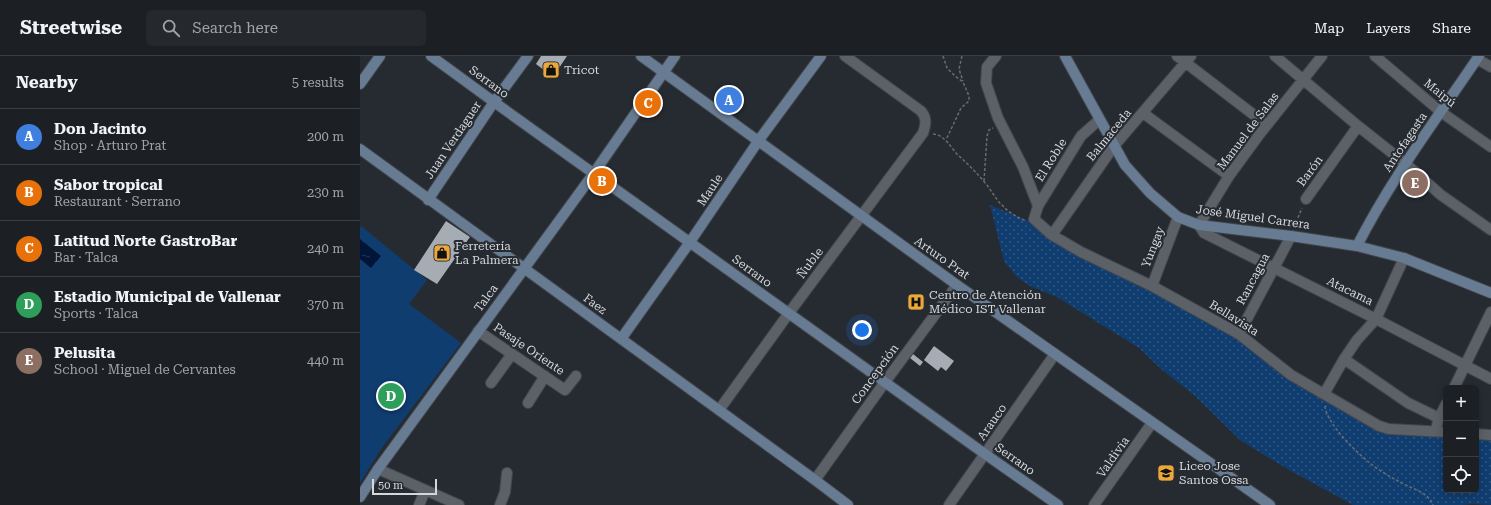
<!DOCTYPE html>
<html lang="en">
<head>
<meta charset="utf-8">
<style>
  :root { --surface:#1c2025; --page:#25282d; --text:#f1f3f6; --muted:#a0a3a7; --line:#3a3e42; --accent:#db2777 }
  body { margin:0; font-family:"Roboto Serif",serif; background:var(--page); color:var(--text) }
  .controls { position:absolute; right:12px; bottom:12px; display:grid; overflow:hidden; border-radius:6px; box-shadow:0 2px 10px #0003 }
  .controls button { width:36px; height:36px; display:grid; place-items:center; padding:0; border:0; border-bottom:1px solid var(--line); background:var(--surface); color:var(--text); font:20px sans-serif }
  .scale { position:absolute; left:12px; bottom:10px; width:65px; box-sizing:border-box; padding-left:4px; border:2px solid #d5d8db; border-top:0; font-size:11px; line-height:14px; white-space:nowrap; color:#d5d8db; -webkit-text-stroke:3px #262b31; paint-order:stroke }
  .you { position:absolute; left:502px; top:274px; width:14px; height:14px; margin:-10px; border:3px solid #fff; border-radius:50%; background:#1a73e8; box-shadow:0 0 0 6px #1a73e833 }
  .badge { display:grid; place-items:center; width:26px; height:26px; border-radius:50%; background:var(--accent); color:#fff; font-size:13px; font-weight:700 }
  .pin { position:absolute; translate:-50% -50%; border:2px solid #fff; box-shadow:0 1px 4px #0006 }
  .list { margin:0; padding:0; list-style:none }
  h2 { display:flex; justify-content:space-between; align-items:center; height:52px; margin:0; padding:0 16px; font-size:17px }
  h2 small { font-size:13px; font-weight:400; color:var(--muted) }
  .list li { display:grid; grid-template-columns:26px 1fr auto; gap:12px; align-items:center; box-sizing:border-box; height:56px; padding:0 16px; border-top:1px solid var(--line) }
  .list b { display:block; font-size:15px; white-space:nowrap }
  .list p { margin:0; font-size:13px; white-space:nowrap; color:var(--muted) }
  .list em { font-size:13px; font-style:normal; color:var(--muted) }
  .icon { flex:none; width:22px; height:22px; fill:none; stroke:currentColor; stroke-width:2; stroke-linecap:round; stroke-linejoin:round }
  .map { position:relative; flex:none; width:1131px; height:449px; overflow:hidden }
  header { display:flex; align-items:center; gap:24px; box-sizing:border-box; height:56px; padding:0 20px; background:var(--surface); border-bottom:1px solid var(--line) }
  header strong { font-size:19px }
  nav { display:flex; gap:22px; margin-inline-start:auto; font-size:14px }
  .search { width:280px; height:36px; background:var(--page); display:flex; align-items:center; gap:10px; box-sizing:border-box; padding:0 14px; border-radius:6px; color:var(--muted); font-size:15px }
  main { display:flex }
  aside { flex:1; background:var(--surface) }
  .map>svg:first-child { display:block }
  .green { fill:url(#green-dots) }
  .pitch { fill:#103d70 }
  .water { fill:url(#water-ripples) }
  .building { fill:#a6acb3 }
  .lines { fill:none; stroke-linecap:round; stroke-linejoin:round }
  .street-casing { stroke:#42464b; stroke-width:12 }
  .secondary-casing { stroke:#42464b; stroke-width:12 }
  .path { stroke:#686c71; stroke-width:1.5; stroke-dasharray:3 2; stroke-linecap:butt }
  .street { stroke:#5c6167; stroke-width:10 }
  .secondary { stroke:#677b92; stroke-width:10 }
  .labels { text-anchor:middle; stroke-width:4; stroke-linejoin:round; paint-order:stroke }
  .poi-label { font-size:12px; fill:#d5d8db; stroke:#262b31; text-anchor:start }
  .street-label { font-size:12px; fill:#d5d8db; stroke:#262b31 }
</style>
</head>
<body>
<header>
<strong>Streetwise</strong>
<div class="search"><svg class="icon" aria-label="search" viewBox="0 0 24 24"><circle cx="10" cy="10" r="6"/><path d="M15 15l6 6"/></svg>Search here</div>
<nav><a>Map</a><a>Layers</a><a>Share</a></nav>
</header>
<main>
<aside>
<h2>Nearby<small>5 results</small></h2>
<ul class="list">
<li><span class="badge" style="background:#3f7fe0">A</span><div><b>Don Jacinto</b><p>Shop · Arturo Prat</p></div><em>200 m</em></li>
<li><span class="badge" style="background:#e8710a">B</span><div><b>Sabor tropical</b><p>Restaurant · Serrano</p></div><em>230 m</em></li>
<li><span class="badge" style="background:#e8710a">C</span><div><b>Latitud Norte GastroBar</b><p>Bar · Talca</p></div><em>240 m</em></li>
<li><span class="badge" style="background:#2e9e5b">D</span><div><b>Estadio Municipal de Vallenar</b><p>Sports · Talca</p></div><em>370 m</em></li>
<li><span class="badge" style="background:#8d6e63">E</span><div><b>Pelusita</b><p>School · Miguel de Cervantes</p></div><em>440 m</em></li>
</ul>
</aside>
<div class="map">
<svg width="1131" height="449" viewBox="0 0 1131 449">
  <defs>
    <pattern id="green-dots" width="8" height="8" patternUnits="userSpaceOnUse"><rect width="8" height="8" fill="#103d70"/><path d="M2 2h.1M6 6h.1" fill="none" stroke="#325884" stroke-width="1.8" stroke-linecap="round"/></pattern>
    <pattern id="water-ripples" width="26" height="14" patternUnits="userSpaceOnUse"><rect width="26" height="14" fill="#001537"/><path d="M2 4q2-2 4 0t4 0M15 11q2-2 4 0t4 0" fill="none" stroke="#243653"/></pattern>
  </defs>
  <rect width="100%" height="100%" fill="#262b31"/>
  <!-- green -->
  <path class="green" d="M630,149L669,165L689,183L719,201L790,234L877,281L1017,375L1086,380V434H1116V383L1131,384V449L1112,448L1102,449H993L924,411L880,384L834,339L801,313L779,292L697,241L670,230L657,221L644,205Z"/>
  <!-- pitch -->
  <path class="pitch" d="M1,170L67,224L49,248L101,287L21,393L0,427V172Z"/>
  <!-- water -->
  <path class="water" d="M0,183L21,200L11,212L0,203Z"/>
  <!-- building -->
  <path class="building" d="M181,0H207L193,21L176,8Z
    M86,165L110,181L77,228L54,214Z
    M574,290L594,305L586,315L581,311L578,315L564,304Z
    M553,298L563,306L560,310L550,302Z"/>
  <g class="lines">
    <!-- street casing -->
    <g class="street-casing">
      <path id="street" d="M636,0L627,11L626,27L638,62L663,111L678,150
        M817,0L907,69
        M915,0L998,70L1046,108L1081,139L1131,174
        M962,0L899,79L869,120L839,169L844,177L1016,263L1131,323
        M1015,0L1081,56L1131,91
        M1117,3L1131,11
        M783,57L869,120
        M739,64L721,80L678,150L674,163L692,179L721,196L792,230L879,278L931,319L1019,370L1029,373L1086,376
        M946,143L998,70
        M692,179L754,90L831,0
        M792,230L818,161
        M118,275L205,334L216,320
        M879,278L931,180
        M984,303L1048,347L1079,362
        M131,327L152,298
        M1094,332L1131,256
        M964,338L984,303L997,284L1016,263L1044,202
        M168,347L185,320
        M359,354L429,257L563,77C566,68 567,62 561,55L485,0
        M1077,369L1079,362L1086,348
        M1116,378L1131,379
        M18,413L99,449
        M455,424L525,326L597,229
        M59,449L65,435
        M140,449L145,436L147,417
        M589,449L695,298
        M734,449L792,367"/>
    </g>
    <!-- secondary casing -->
    <g class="secondary-casing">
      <path id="secondary" d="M71,0L134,46L625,398L698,449
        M281,0L597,229L910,449
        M705,0L765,109L790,137L818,161L839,169L931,180L997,190L1044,202L1131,237
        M0,28L20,0
        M0,93L455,424L488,449
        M68,144L134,46L168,0
        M997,190C1031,123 1077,62 1119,0
        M261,283L330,186L399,84L461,0
        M0,441L18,413L234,117L315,0"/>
    </g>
    <!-- path -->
    <path class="path" d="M583,0L587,12L595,20L603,26L609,40V45L601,52L586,84
      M602,0L599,13L603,25
      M573,78C585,79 590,91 598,99C608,108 617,117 626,128C632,135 636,144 643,150C649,157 657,161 666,165
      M624,125L627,80L629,74L633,72
      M934,171L942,152
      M965,350C966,367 996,396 1010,407C1018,414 1029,420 1038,425C1049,432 1069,436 1073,449"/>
    <!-- street -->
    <use href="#street" class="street"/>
    <!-- secondary -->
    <use href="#secondary" class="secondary"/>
  </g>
  <!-- icons -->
  <defs>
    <g id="shop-square" transform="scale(0.9)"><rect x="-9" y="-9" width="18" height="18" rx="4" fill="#eda83b" stroke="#262b31"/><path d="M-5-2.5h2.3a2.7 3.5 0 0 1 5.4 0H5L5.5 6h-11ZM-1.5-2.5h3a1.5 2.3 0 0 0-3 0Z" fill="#111"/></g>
    <g id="hospital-square" transform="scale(0.9)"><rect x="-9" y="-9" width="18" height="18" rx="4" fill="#eda83b" stroke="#262b31"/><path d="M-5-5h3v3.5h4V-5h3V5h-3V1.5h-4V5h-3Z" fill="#111"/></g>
    <g id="school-square" transform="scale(0.9)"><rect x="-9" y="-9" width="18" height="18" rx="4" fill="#eda83b" stroke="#262b31"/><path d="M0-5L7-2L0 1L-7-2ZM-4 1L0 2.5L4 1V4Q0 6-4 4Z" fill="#111"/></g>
  </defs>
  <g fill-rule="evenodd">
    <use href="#shop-square" x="191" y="14"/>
    <use href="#shop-square" x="82" y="197"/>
    <use href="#hospital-square" x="556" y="246"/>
    <use href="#school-square" x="806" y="417"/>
  </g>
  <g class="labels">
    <!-- poi labels -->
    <g class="poi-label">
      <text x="204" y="18">Tricot</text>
      <text x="95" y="194">Ferretería<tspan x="95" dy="14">La Palmera</tspan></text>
      <text x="569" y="243">Centro de Atención<tspan x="569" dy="14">Médico IST Vallenar</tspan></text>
      <text x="819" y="414">Liceo Jose<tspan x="819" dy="14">Santos Ossa</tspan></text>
    </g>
    <!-- street labels -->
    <g class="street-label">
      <text transform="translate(129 26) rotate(36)" y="4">Serrano</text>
      <text transform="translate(1080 37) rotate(39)" y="4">Maipú</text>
      <text transform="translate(888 75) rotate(-53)" y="4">Manuel de Salas</text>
      <text transform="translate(749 79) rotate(-51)" y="4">Balmaceda</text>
      <text transform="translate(93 84) rotate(-56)" y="4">Juan Verdaguer</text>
      <text transform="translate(1045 86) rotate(-56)" y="4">Antofagasta</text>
      <text transform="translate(691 104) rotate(-58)" y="4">El Roble</text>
      <text transform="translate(950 115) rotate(-54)" y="4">Barón</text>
      <text transform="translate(350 134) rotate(-56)" y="4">Maule</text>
      <text transform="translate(893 161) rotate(8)" y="4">José Miguel Carrera</text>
      <text transform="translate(793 191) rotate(-69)" y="4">Yungay</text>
      <text transform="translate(582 202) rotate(35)" y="4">Arturo Prat</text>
      <text transform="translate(450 207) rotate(-53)" y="4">Ñuble</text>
      <text transform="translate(392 215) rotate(36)" y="4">Serrano</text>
      <text transform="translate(893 223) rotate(-62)" y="4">Rancagua</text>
      <text transform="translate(990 235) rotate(26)" y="4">Atacama</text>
      <text transform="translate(126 242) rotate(-54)" y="4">Talca</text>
      <text transform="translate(235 248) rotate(36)" y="4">Faez</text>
      <text transform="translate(874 262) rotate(32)" y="4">Bellavista</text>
      <text transform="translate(169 293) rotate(34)" y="4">Pasaje Oriente</text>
      <text transform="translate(515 318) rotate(-54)" y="4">Concepción</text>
      <text transform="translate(632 366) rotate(-55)" y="4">Arauco</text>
      <text transform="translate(753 401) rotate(-55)" y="4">Valdivia</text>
      <text transform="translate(655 403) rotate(35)" y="4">Serrano</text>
    </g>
  </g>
</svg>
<div class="controls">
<button>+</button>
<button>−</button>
<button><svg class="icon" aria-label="locate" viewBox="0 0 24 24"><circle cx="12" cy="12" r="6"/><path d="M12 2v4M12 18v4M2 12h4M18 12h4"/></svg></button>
</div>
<div class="scale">50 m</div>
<div class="you"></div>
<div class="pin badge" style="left:369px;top:44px;background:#3f7fe0">A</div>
<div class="pin badge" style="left:242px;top:125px;background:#e8710a">B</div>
<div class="pin badge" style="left:288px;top:47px;background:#e8710a">C</div>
<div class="pin badge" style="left:31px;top:340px;background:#2e9e5b">D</div>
<div class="pin badge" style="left:1055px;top:127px;background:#8d6e63">E</div>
</div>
</main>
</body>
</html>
